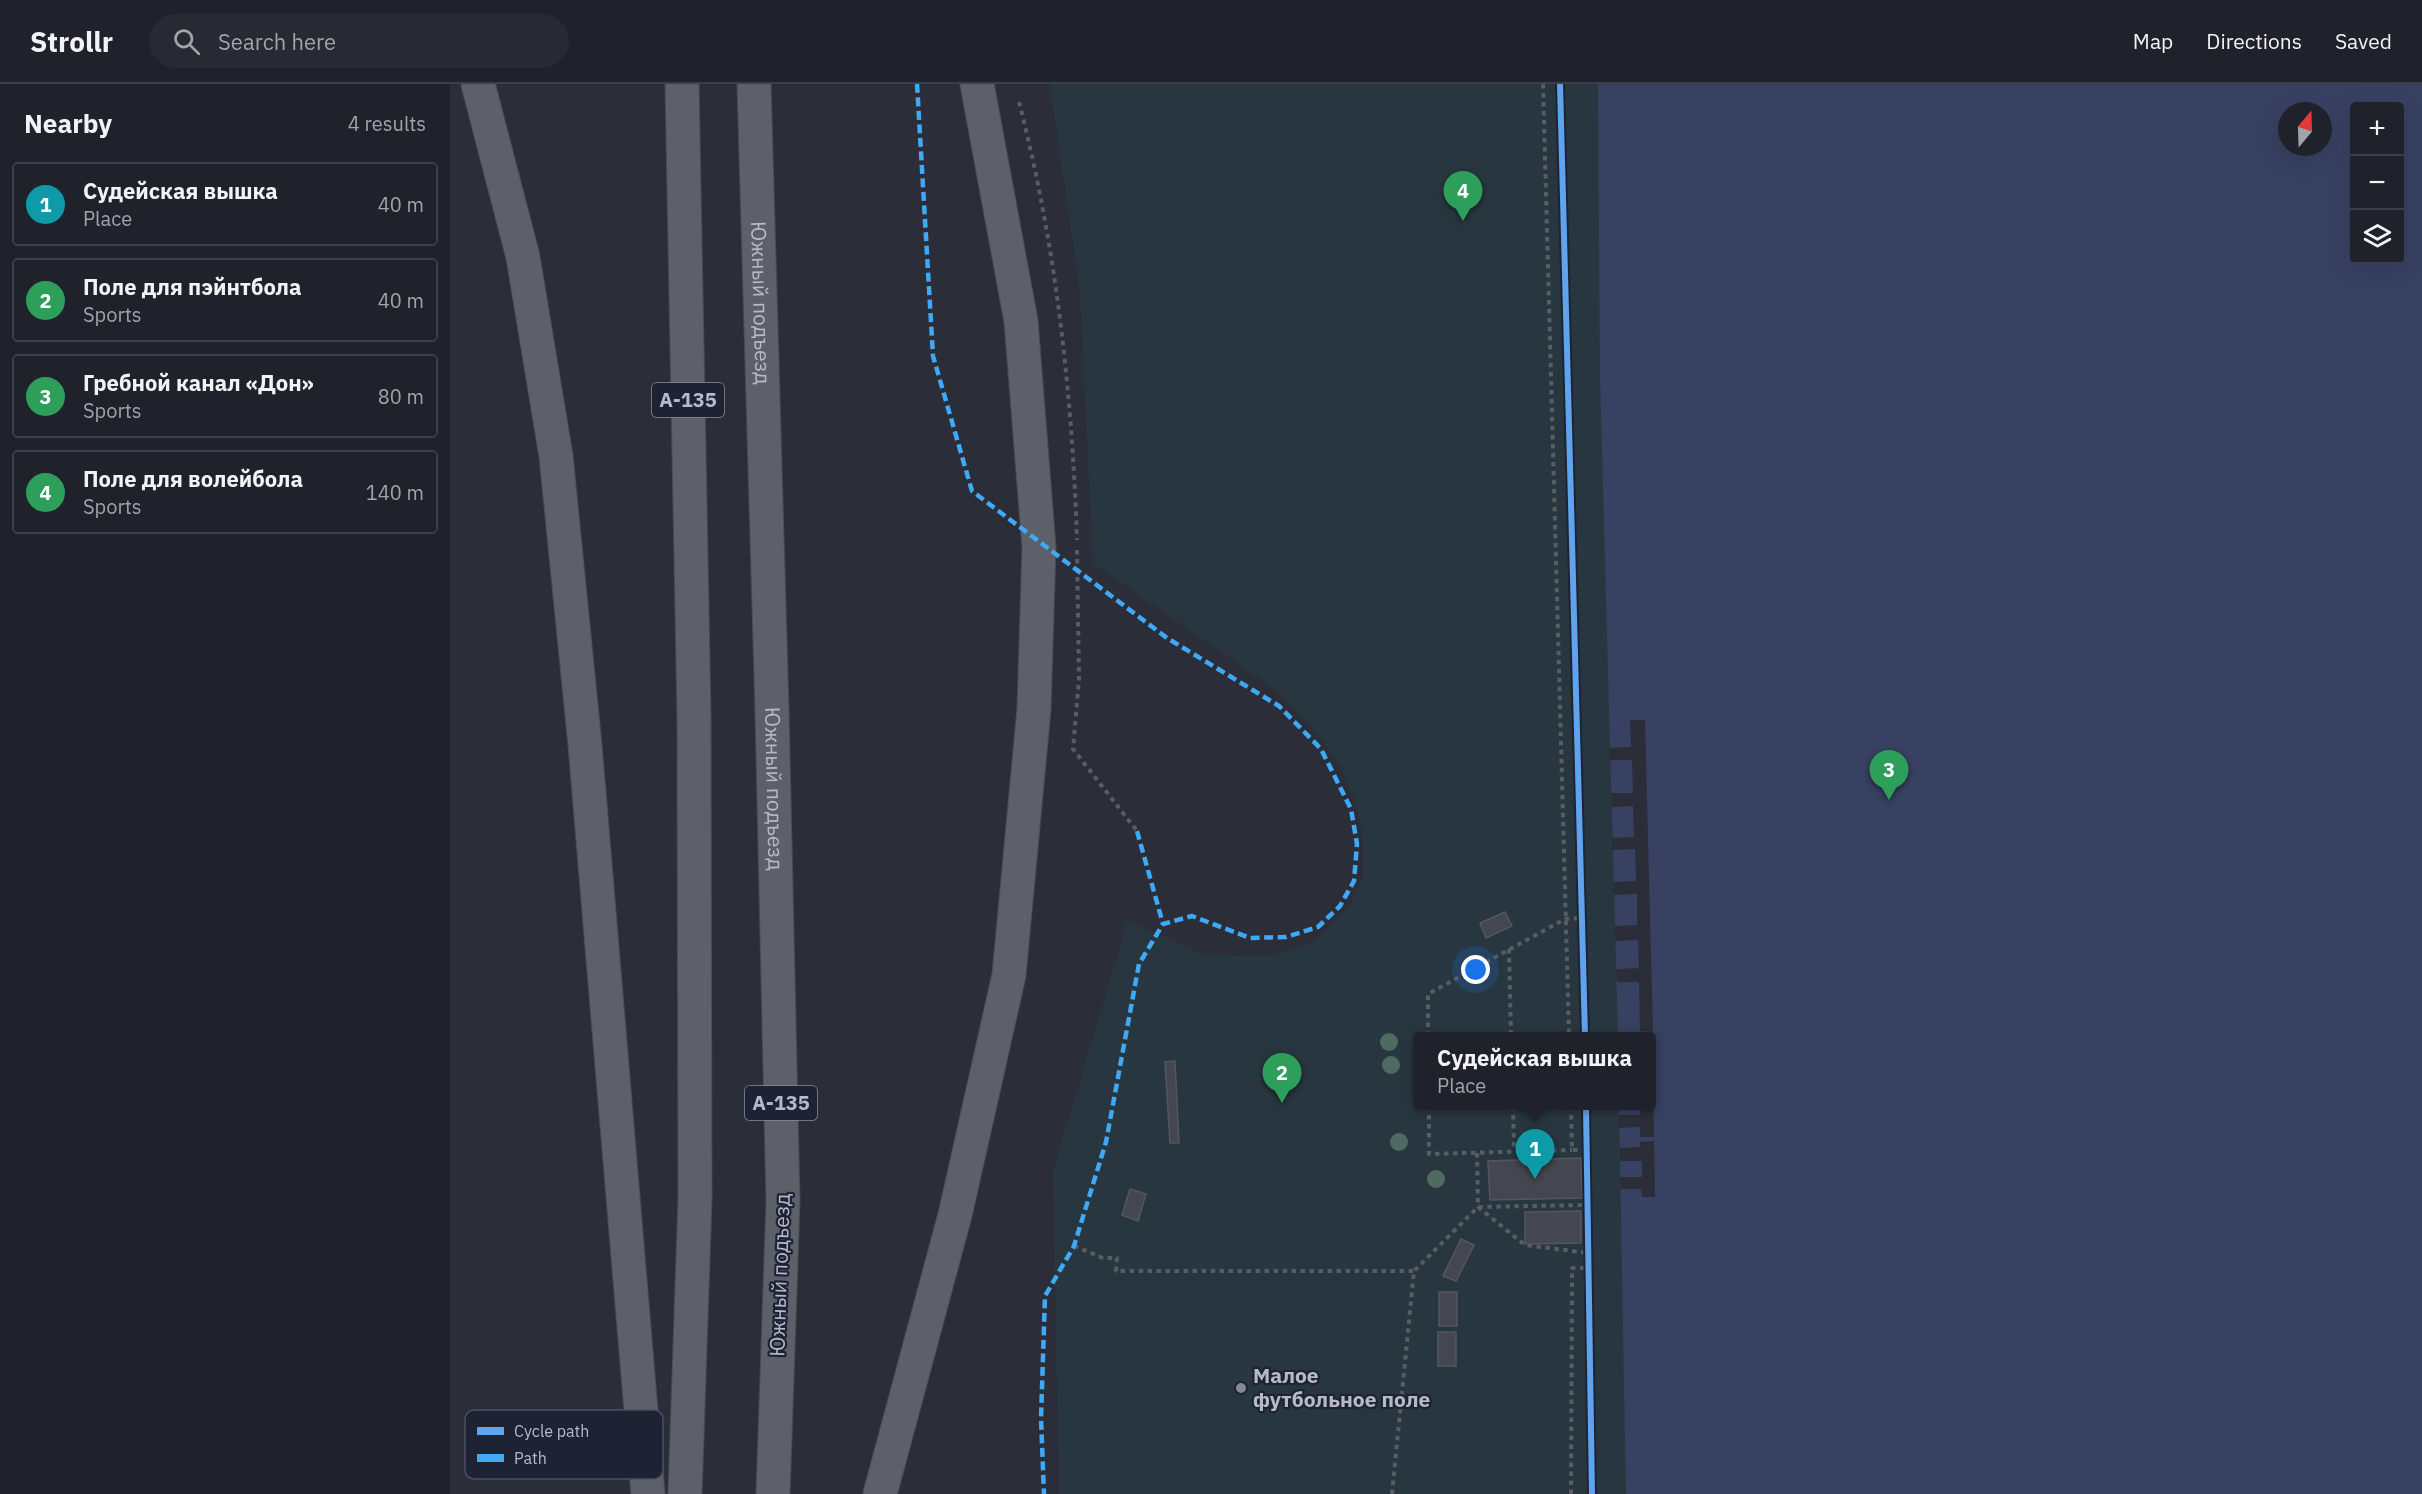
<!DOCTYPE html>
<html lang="en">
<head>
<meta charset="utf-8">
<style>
  :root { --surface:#20222b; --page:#282a33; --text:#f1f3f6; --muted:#a2a4a9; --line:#3d3f47; --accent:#858897 }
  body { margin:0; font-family:"IBM Plex Sans",sans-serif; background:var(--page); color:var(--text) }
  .controls { position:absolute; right:18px; top:18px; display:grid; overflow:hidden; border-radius:6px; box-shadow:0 6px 24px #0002 }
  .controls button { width:54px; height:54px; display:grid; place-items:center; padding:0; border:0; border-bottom:2px solid var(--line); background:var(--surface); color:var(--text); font:30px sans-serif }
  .compass { position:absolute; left:1828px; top:18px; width:54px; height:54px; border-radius:50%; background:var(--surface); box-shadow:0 6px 24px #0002; rotate:19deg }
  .you { position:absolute; left:1026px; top:886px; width:21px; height:21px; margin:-15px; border:4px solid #fff; border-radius:50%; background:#1a73e8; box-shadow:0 0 0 9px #1a73e833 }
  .badge { display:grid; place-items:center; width:39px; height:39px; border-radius:50%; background:var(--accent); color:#fff; font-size:20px; font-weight:700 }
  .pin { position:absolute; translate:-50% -50px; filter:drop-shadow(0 2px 3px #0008) }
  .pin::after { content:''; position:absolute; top:32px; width:21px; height:18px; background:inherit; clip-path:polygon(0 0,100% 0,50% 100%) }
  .popup { position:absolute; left:963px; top:948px; width:243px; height:78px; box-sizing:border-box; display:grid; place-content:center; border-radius:6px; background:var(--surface); filter:drop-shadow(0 2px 4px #0005); font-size:20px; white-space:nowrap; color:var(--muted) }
  .popup b { font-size:22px; color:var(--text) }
  .popup::after { content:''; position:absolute; left:50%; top:100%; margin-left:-12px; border:12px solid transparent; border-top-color:var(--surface) }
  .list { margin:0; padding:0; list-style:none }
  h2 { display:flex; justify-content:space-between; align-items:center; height:78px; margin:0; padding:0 24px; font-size:26px }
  h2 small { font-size:20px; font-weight:400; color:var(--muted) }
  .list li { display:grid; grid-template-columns:39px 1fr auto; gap:18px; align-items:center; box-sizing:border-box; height:84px; margin:0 12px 12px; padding:0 12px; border:2px solid var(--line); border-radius:6px }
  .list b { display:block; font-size:22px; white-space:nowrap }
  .list p { margin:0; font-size:20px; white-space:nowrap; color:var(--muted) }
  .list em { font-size:20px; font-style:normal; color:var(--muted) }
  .icon { flex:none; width:33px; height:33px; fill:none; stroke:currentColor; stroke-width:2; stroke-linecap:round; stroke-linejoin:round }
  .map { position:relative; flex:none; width:1972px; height:1410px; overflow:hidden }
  header { display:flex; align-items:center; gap:36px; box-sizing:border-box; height:84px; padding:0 30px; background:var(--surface); border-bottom:2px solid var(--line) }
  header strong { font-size:28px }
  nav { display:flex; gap:33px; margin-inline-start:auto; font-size:21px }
  .search { width:420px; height:54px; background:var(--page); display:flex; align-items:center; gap:15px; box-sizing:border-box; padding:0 21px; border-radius:33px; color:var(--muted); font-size:22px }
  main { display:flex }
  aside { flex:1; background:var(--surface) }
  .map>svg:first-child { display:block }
  .green { fill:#28373f; fill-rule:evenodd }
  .water { fill:#384162; fill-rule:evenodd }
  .pier { fill:#2b2e39 }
  .building { fill:#444750; stroke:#535661; stroke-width:1.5 }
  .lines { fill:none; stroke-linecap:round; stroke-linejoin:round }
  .primary-casing { stroke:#494b56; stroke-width:35 }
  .path { stroke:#585c64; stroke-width:4; stroke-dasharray:4.5 4.5; stroke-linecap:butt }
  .primary { stroke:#5d5f69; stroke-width:33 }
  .quiet { stroke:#3fa9f5; stroke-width:4.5; stroke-dasharray:9 4.5; stroke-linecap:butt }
  .cycleway-casing { stroke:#1e2334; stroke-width:10 }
  .cycleway { stroke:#60a3ed; stroke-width:6 }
  .tree { fill:#4f6a61 }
  .poi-dot { fill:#858897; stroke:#1e2334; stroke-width:2 }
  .labels { text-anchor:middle; stroke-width:4.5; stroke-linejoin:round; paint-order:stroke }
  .shield { fill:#1e2334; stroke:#888c9d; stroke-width:1.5 }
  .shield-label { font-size:20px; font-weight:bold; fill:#b6b9ca }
  .street-label { font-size:21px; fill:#b6b9ca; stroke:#1e2334 }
  .poi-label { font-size:21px; font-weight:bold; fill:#b6b9ca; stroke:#1e2334; text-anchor:start }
  .key { fill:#1e2334; stroke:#4c5061; stroke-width:1.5 }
  .key-label { font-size:16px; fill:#b6b9ca }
</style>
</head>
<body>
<header>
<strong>Strollr</strong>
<div class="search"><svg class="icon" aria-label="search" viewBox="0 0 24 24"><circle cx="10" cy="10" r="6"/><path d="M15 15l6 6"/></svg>Search here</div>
<nav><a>Map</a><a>Directions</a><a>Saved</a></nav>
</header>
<main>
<aside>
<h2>Nearby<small>4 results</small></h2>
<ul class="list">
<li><span class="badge" style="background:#0f9aa8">1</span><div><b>Судейская вышка</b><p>Place</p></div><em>40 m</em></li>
<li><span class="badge" style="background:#2e9e5b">2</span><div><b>Поле для пэйнтбола</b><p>Sports</p></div><em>40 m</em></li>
<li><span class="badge" style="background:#2e9e5b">3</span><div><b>Гребной канал «Дон»</b><p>Sports</p></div><em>80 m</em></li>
<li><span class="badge" style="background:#2e9e5b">4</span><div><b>Поле для волейбола</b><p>Sports</p></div><em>140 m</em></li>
</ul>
</aside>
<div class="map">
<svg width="1972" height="1410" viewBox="0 0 1972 1410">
  <rect width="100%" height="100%" fill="#2b2e39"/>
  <!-- green -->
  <path class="green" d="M600,0H1972V1410H609L603,1087L678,836L754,871L817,872L863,859L899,823L913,793L912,750L907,723L892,683L863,644L827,607L643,479L630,208ZM1904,22H1950V176H1904ZM1837,27H1873V63H1837ZM968,952H1202V1022H968Z"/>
  <!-- water -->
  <path class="water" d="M1148,0H1972V1410H1176L1169,1022H1202V952H1168L1150,294ZM1904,22H1950V176H1904ZM1837,27H1873V63H1837Z"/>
  <!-- pier -->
  <path class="pier" d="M1180,636H1195L1203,948L1190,947L1189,898H1167L1166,885L1189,884L1188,856L1165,857V842L1187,841V810L1164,811L1163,798L1186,797L1185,765L1162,766V754L1184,753L1183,722L1161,723V709H1183L1182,676H1159V664L1181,663Z
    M1203,996L1204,1053H1190V1043L1169,1044V1031H1190V1022H1202Z
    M1204,1057L1205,1113H1192L1191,1105H1171L1170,1093H1192V1077H1170V1064L1190,1063V1058Z"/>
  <!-- building -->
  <path class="building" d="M1055,828L1062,842L1036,854L1030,839Z
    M725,977L729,1059H720L715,978Z
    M1131,1074L1132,1114L1040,1116L1038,1077Z
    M680,1105L696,1110L688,1137L672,1131Z
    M1131,1127V1159L1075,1160V1128Z
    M1011,1155L1024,1161L1006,1197L993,1192Z
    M989,1208H1007V1242H989Z
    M988,1248H1006V1282H988Z"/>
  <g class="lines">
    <!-- primary casing -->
    <g class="primary-casing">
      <g id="primary">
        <path d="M28,0L73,173L106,372L135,661L198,1410"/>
        <path d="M232,0L244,631L245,1115L235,1410"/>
        <path id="s1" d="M304,0L322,627L333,1117L323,1410"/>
        <path d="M430,1410L505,1131L559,891L584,625L589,463L571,237L527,0"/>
      </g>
    </g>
    <!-- path -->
    <path class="path" d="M1093,0L1119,952
      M569,18C606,161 622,308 627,456
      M627,466L629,595L623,665L687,747
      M1059,865L1061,952
      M978,952V910L1115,835L1132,834
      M979,1022V1070L1122,1066
      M1063,1022L1064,1067
      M1121,1022L1122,1066H1137
      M1027,1069L1028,1123L1075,1161L1139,1169
      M624,1162L653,1174H667L666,1187H964
      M942,1410L964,1187L1028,1123L1138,1121
      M1121,1410L1122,1184H1139"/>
    <!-- primary -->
    <use href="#primary" class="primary"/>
    <!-- quiet -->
    <path class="quiet" d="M467,0L483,272L522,407L717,554L829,622L871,665L901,725L907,760L904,797L890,822L868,843L836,853L800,854L742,832L713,840L689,880L656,1058L624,1162L595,1212L591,1334L594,1410
      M687,747L713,840"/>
    <!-- cycleway casing -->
    <g class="cycleway-casing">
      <path id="cycleway" d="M1110,0L1135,952
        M1136,1022L1142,1410"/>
    </g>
    <!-- cycleway -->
    <use href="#cycleway" class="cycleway"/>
  </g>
  <!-- trees -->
  <g class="tree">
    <circle cx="939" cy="958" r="9"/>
    <circle cx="941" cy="981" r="9"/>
    <circle cx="949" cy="1058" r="9"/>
    <circle cx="986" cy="1095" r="9"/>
  </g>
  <!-- markers -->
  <circle class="poi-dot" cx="791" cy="1304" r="6"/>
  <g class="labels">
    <!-- shield labels -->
    <g class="shield">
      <rect x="202" y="299" width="72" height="34" rx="4.5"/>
      <rect x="295" y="1002" width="72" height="34" rx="4.5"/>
    </g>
    <g class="shield-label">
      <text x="238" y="323">А-135</text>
      <text x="331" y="1026">А-135</text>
    </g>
    <!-- street labels -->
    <g class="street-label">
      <text dy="7" stroke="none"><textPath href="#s1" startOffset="219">Южный подъезд</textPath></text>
      <text dy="7" stroke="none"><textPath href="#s1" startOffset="705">Южный подъезд</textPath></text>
      <text transform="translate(330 1191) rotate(-88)" y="7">Южный подъезд</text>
    </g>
    <!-- poi labels -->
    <g class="poi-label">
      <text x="803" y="1299">Малое<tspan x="803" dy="24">футбольное поле</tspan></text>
    </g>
  </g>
  <!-- legend -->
  <rect x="15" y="1326" width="198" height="69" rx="9" class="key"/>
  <rect x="27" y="1343" width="27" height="8" fill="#60a3ed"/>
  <rect x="27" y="1370" width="27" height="8" fill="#3fa9f5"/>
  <g class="key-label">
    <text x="64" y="1353">Cycle path</text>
    <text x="64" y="1380">Path</text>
  </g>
</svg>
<div class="controls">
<button>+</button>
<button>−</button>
<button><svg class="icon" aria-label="layers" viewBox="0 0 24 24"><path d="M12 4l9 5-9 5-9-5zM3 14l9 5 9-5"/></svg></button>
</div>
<svg class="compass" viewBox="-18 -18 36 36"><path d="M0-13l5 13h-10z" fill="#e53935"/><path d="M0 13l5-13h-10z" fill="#a2a4a9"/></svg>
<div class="you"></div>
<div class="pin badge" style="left:1085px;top:1095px;background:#0f9aa8">1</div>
<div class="popup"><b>Судейская вышка</b>Place</div>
<div class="pin badge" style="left:832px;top:1019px;background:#2e9e5b">2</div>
<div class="pin badge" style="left:1439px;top:716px;background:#2e9e5b">3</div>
<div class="pin badge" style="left:1013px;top:137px;background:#2e9e5b">4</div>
</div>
</main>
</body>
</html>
